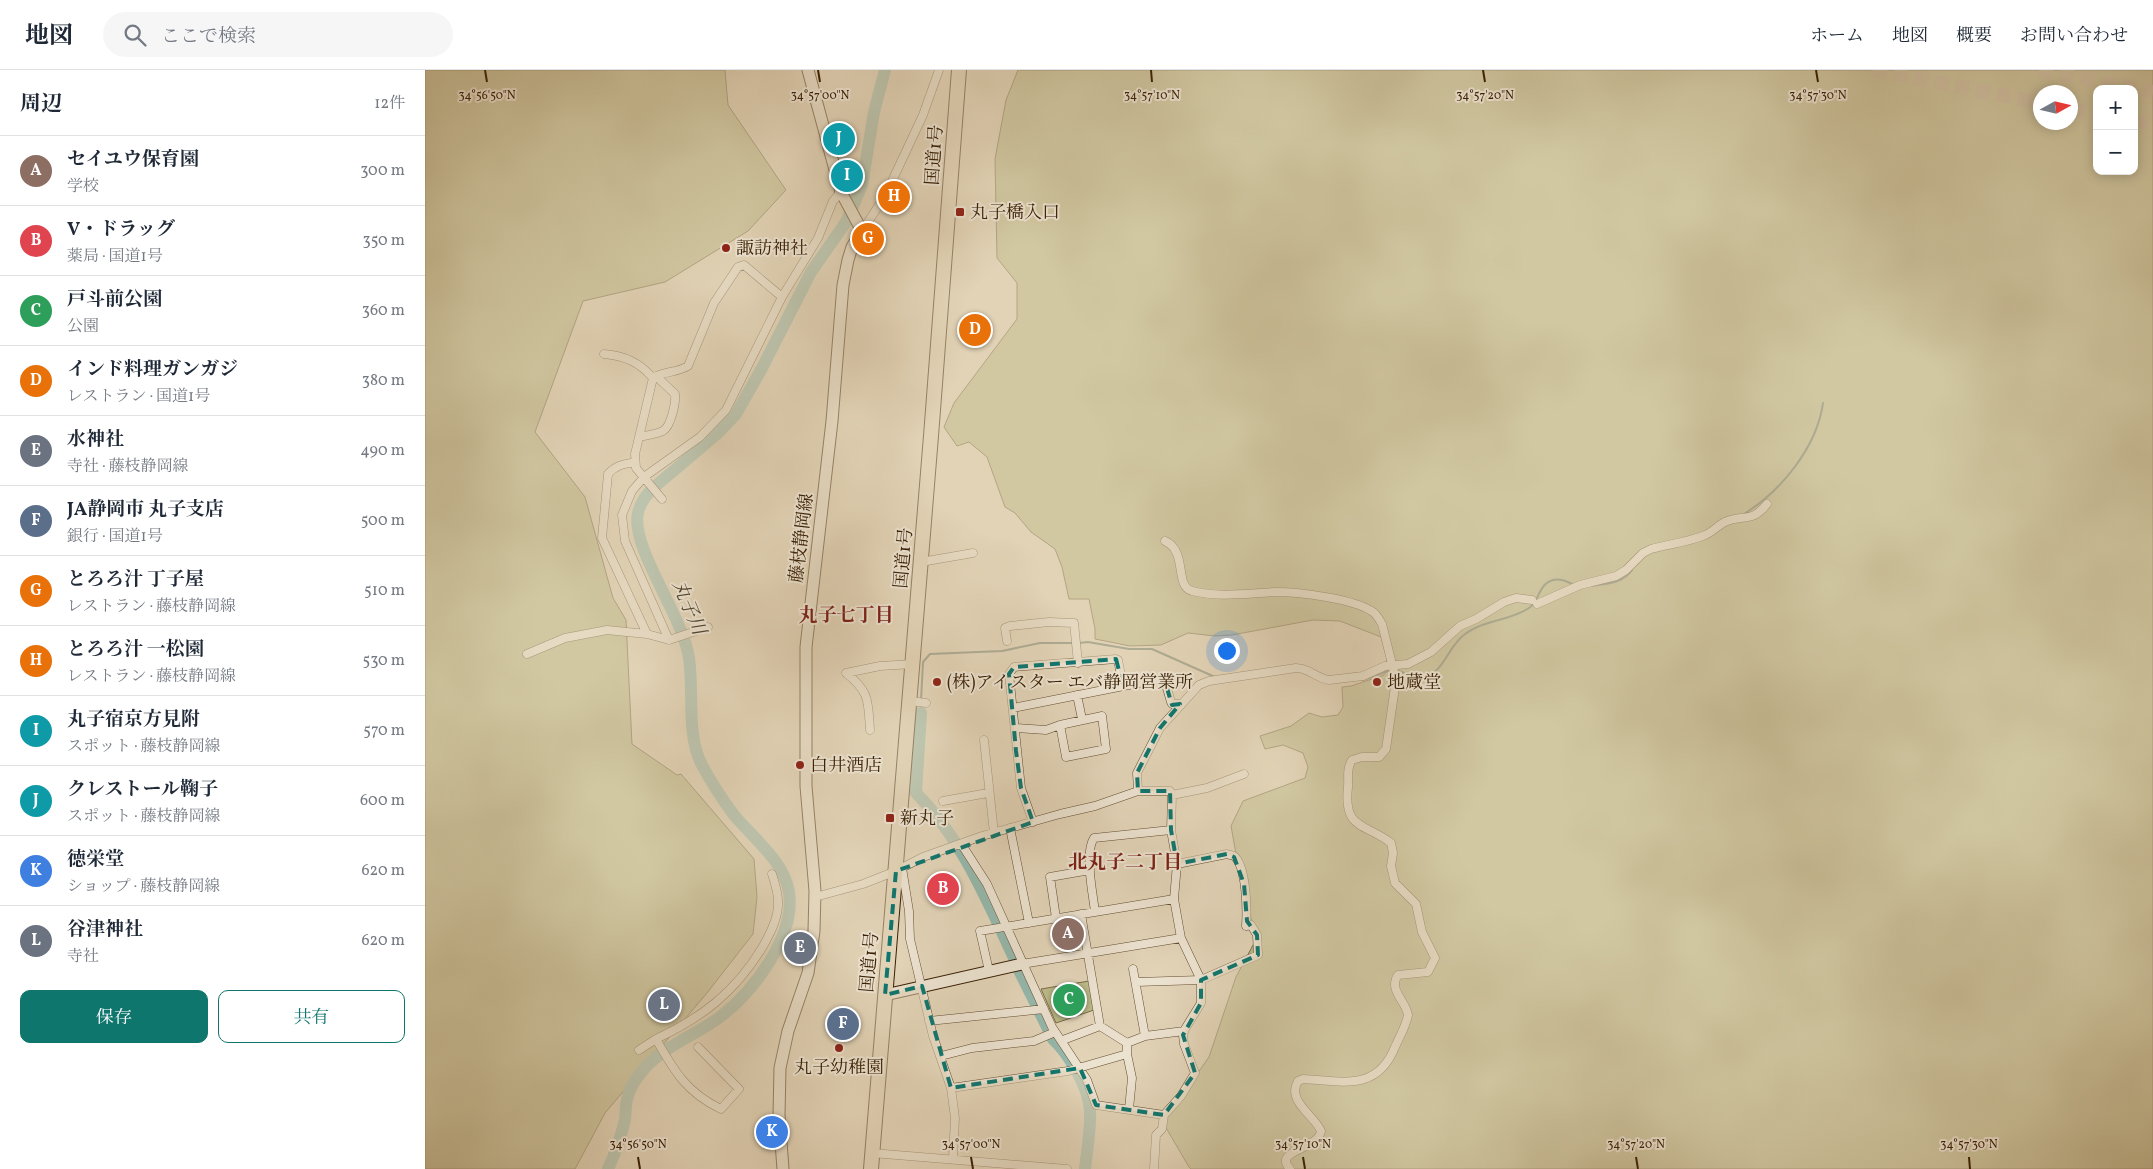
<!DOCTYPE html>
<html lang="ja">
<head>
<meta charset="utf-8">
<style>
  :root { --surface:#fff; --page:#f6f6f7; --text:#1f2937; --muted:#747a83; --line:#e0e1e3; --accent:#0f766e }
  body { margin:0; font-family:Vollkorn,"Noto Serif JP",serif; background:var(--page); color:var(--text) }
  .controls { position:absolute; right:15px; top:15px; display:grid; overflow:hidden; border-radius:10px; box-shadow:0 2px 12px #0003 }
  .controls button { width:45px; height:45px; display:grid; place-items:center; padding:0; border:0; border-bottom:1px solid var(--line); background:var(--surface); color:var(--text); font:25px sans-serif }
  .compass { position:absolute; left:1608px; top:15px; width:45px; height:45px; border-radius:50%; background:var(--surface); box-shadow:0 2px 12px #0003; rotate:82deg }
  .you { position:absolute; left:801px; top:580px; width:18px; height:18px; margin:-12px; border:4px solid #fff; border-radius:50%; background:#1a73e8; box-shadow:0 0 0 8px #1a73e833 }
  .badge { display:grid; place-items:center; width:32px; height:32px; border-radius:50%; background:var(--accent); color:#fff; font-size:16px; font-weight:700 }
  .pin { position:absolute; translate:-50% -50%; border:2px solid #fff; box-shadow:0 1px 5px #0006 }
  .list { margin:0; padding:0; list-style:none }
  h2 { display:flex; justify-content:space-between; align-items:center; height:65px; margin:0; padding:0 20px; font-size:21px }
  h2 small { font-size:16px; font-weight:400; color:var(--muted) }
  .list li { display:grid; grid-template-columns:32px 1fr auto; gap:15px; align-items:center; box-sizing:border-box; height:70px; padding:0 20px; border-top:1px solid var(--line) }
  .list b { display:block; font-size:19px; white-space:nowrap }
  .list p { margin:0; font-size:16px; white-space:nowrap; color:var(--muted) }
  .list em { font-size:16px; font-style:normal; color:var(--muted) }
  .actions { display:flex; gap:10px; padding:15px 20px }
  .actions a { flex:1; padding:11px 0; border:1px solid var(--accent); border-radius:10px; text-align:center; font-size:18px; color:var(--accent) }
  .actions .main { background:var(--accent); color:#fff }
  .icon { flex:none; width:28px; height:28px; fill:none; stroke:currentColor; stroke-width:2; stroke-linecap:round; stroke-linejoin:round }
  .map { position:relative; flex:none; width:1728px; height:1099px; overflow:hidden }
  header { display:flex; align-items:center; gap:30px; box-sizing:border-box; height:70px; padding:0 25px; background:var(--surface); border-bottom:1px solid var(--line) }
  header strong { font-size:24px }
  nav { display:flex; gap:28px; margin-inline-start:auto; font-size:18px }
  .search { width:350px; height:45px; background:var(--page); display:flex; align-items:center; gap:12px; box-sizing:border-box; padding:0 18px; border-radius:28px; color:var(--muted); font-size:19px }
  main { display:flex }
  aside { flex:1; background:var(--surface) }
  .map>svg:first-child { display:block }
  .green { fill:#bcba89; stroke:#7a6d46; fill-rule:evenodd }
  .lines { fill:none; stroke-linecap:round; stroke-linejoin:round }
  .stream { stroke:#707b69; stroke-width:2 }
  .river { stroke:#95b8ac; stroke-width:12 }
  .highway-tunnel { stroke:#c0af93; stroke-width:14; stroke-dasharray:14 7; stroke-linecap:butt }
  .street-casing { stroke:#634d31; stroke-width:9 }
  .secondary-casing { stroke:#392004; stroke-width:13 }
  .highway-casing { stroke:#392004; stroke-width:16 }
  .street { stroke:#ece2d0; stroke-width:8 }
  .secondary { stroke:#ece2d0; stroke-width:11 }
  .highway { stroke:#e2d3b7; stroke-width:14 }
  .marked { fill:none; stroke:#0f766e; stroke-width:4; stroke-dasharray:10 6; stroke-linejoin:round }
  .ticks { fill:none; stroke:#392004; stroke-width:2 }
  .poi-dot { fill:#8f2418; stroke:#ece2d0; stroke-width:2 }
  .labels { text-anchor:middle; stroke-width:4; stroke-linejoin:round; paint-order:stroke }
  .street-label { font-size:18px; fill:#392004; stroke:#ece2d0 }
  .poi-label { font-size:18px; fill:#392004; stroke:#ece2d0; text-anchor:start }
  .water-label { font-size:19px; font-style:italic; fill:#50462e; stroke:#ece2d0 }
  .neighbourhood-label { font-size:19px; font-weight:bold; fill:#7a1f14; stroke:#ece2d0 }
  .ticks-label { font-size:12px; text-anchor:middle; fill:#392004; stroke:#ece2d0; stroke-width:4; stroke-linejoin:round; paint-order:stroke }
</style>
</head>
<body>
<header>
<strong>地図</strong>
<div class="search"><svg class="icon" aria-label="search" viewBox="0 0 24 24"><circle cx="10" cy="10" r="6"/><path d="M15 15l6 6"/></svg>ここで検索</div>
<nav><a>ホーム</a><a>地図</a><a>概要</a><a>お問い合わせ</a></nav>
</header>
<main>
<aside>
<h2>周辺<small>12件</small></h2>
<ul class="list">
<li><span class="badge" style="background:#8d6e63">A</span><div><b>セイユウ保育園</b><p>学校</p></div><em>300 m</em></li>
<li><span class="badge" style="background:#e0444e">B</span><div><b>V・ドラッグ</b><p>薬局 · 国道1号</p></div><em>350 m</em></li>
<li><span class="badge" style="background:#2e9e5b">C</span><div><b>戸斗前公園</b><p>公園</p></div><em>360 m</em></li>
<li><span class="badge" style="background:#e8710a">D</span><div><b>インド料理ガンガジ</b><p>レストラン · 国道1号</p></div><em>380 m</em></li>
<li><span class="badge" style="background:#6b7280">E</span><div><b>水神社</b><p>寺社 · 藤枝静岡線</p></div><em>490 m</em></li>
<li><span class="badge" style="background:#5c6f8a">F</span><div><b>JA静岡市 丸子支店</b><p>銀行 · 国道1号</p></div><em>500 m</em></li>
<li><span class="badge" style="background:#e8710a">G</span><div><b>とろろ汁 丁子屋</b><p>レストラン · 藤枝静岡線</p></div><em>510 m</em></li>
<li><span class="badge" style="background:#e8710a">H</span><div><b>とろろ汁 一松園</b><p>レストラン · 藤枝静岡線</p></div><em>530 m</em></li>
<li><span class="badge" style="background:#0f9aa8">I</span><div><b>丸子宿京方見附</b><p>スポット · 藤枝静岡線</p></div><em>570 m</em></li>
<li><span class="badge" style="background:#0f9aa8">J</span><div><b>クレストール鞠子</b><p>スポット · 藤枝静岡線</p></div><em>600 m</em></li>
<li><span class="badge" style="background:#3f7fe0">K</span><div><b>徳栄堂</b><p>ショップ · 藤枝静岡線</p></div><em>620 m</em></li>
<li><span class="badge" style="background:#6b7280">L</span><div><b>谷津神社</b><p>寺社</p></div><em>620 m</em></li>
</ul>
<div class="actions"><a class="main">保存</a><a>共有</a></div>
</aside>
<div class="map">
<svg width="1728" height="1099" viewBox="0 0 1728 1099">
  <rect width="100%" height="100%" fill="#e2d3b7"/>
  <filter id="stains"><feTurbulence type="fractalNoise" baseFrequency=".004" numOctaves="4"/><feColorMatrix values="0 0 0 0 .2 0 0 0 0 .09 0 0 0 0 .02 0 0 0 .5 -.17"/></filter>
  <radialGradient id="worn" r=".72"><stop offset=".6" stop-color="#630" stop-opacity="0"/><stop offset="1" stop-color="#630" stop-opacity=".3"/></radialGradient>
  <!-- green -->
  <path class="green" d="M0,0H300L303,35L361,120L323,161L240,212L158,231L110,362L160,427L188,528L201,550L207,674L252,705L256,704L329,789L332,827L328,864L282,923L180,1043L150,1099H0Z
    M593,0H1728V1099H766L764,1097L740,1056L742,1047L784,987L811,907L835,862L826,849L823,810L811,784L806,756L818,731L880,708L883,697L878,683L858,675L840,679L835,666L866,656L884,643L897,647L913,645L918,637L917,617L926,616L959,605L962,589L956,567L915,551L888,550L807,565L790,566L763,563L736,575L705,576L670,569V559L664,529H644L637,497L630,479L606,462L590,443L580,437L562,387L544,372L532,376L519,357L529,333L592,249V213L572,188L570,89L581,30ZM1672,19H1709V101H1672ZM1616,22H1646V52H1616Z
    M664,911L669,940L631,953L616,919Z"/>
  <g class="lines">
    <!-- stream -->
    <path class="stream" d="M1317,445C1355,423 1392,377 1398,333
      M1167,516C1182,513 1197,514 1207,500
      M654,573L663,572L704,579H727L790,607
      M970,600C981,601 987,612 999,608C1020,601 1023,576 1040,564C1058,550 1084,551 1104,538C1115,531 1113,514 1128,510C1136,508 1142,512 1150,515
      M938,610L966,600
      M496,631L498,592L505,584L577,581L615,573H649
      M496,643V636"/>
    <!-- river -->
    <path class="river" d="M496,643L491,723C537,769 563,832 590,890
      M594,900L628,969C644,984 664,1018 665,1041C666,1060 662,1080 660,1099
      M183,1099C190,1084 196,1066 200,1050C201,1042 200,1034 203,1026C205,1017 213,1006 219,999C239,976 271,965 295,947C328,922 371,866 364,822C359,791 328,768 309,745C297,729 286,712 277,695C261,666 269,620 264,588C258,546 205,477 213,443C215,433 221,426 227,419L292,364L311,344L337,298L386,202L421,152L437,115L449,42L460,0"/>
    <!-- highway-tunnel -->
    <path class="highway-tunnel" d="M1448,0L1616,33
      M1614,0L1728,22
      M1646,39L1672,44
      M1709,51L1728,54"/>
    <!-- street casing -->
    <g class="street-casing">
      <path id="street" d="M437,161L460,126L498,45L514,0
        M179,284C200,286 214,292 228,308
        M215,367C222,365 232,364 238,361C246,356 251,333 250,324L231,306
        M210,392C199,394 191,395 183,404L177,468L222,564
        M237,429L211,398L210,384L228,308C238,301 252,303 263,296L289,233L313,197L319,195L357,227
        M740,471C763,481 749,516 767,521C795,528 824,523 851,522C874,522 930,529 948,542C952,545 954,549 957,554L971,610L961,679L954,687H937L927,690C921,700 924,707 923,717C918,760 940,753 966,773L968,783L966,796L970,813L991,834L997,862L1010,888L1003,902L973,905C963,920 981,931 983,945C981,956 975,966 970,977C952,1022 917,1011 878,1009L873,1011C861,1031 889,1045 896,1061C893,1080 847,1080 865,1099
        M496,492L548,483
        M1112,534L1155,515L1191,506L1201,500L1218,483L1226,479C1244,474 1264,472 1280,465C1288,462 1293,455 1300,452C1319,444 1327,453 1342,434
        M244,570L200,471L197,445L207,421L219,407L275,367L301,340L357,227L393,168L408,131L416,122
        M582,571L580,558L585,556L624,552L649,553L653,593
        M102,584L140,568L182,560L222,564L244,570L283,557
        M652,625L657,649
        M485,631L501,633
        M588,638L739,608L746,632L747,634H755
        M677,646L681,679L641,687L635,655Z
        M591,658L621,660L635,655
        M445,660C443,631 445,622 421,603L455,596L488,594
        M559,670L569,763
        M713,721L712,703L735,658L774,615L784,611L871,598C884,598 891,608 904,610L938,606L960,596L983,594L1006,582L1035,556L1051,549L1079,532L1091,528L1107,530
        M747,725L782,718L819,704
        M518,731L563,723
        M608,752L596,718L584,604L589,597L691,589L693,590L698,616
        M585,758L604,853
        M537,775L562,814L627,957L662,1010L671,1035L739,1045
        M477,798L484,841L485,869L508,966L526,1018L530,1048L528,1089
        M390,827L438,814L471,801L498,787L557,766L635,744L670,736L713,721H745L747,725L746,760L752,794L749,829L756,868L776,910V933L760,959L758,965L759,974L770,1003L756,1026L739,1045L737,1059L731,1065L729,1099
        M670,842C668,824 659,783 669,768L746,760
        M656,844L675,956L702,973
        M631,848L625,807L665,800
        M597,894L756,868
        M708,899L720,966
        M564,901L555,861L749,829
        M711,912L776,910L833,885L832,865L826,855L821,856C822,841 822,797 809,786C807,785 804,785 802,784L752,794
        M504,951L619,939
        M231,969C278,947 310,922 337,878C345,864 354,847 353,831C353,822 350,813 347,804
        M638,970L675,956
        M214,980L231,969C249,1001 262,1023 296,1039L314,1019L273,977
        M516,986L547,978L609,971L630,962
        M526,1018L643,1001L702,984
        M704,1039L707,1008L702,984V973L720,966L759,961
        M447,1083L642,1099"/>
    </g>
    <!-- secondary casing -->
    <g class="secondary-casing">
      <path id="secondary" d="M460,925L597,894
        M358,1099L354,1045L355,998L363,961L383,903L389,861L390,821L381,716V577L407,351L418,215L423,190L427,177L437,161L416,122L383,0"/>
    </g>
    <!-- highway casing -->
    <g class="highway-casing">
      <path id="highway" d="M446,1099L506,366L534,0"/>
    </g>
    <!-- street -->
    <use href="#street" class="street"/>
    <!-- secondary -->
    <use href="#secondary" class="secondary"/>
    <!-- highway -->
    <use href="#highway" class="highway"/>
  </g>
  <!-- marked area -->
  <path d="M0 0H1728V1099H0ZM691,589L698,616L739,608L747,635L755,634L735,658L712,703L713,721H745L746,760L752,794L802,784L809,787L819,814L822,851L832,865L833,885L776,910V933L758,965L770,1003L739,1045L671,1035L655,998L526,1018L497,916L460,925L471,801L608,752L596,718L591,681L584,604L589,597Z" fill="#e2d3b7" fill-opacity=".55" fill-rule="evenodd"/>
  <path class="marked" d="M691,589L698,616L739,608L747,635L755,634L735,658L712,703L713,721H745L746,760L752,794L802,784L809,787L819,814L822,851L832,865L833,885L776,910V933L758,965L770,1003L739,1045L671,1035L655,998L526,1018L497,916L460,925L471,801L608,752L596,718L591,681L584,604L589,597Z"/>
  <!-- ticks -->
  <path class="ticks" d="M60,0L62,12M393,0L395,12M726,0L727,12M1058,0L1060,12M1391,0L1393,12M213,1087L215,1099M546,1087L548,1099M878,1087L880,1099M1211,1087L1213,1099M1544,1087L1545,1099"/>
  <!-- markers -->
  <g class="poi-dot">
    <rect x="530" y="137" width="10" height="10" rx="2.5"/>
    <circle cx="301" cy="178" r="5"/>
    <circle cx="512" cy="612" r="5"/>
    <circle cx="952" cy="612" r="5"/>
    <circle cx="375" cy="695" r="5"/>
    <rect x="460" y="743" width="10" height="10" rx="2.5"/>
    <circle cx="414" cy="978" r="5"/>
  </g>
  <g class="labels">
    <!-- street labels -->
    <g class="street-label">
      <text transform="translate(509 85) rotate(-86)" y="6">国道1号</text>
      <text transform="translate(376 468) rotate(-83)" y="6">藤枝静岡線</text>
      <text transform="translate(478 488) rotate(-85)" y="6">国道1号</text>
      <text transform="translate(444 892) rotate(-85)" y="6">国道1号</text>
    </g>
    <!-- poi labels -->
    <g class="poi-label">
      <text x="545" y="148">丸子橋入口</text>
      <text x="311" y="184">諏訪神社</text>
      <text x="522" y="618">(株)アイスター エバ静岡営業所</text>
      <text x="962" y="618">地蔵堂</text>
      <text x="385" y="701">白井酒店</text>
      <text x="475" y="754">新丸子</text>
      <text x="414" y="1003" text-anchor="middle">丸子幼稚園</text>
    </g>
    <!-- water labels -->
    <g class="water-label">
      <text transform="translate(265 537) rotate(67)" y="7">丸子川</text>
    </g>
    <!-- neighbourhood labels -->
    <g class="neighbourhood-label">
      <text x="421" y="551">丸子七丁目</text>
      <text x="700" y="798">北丸子二丁目</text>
    </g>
  </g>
  <g class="ticks-label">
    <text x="62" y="29">34°56'50"N</text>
    <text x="395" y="29">34°57'00"N</text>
    <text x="727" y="29">34°57'10"N</text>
    <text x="1060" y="29">34°57'20"N</text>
    <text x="1393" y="29">34°57'30"N</text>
    <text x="213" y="1078">34°56'50"N</text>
    <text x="546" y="1078">34°57'00"N</text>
    <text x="878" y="1078">34°57'10"N</text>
    <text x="1211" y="1078">34°57'20"N</text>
    <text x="1544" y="1078">34°57'30"N</text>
  </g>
  <rect width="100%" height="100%" filter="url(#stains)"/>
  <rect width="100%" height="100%" fill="url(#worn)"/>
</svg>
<div class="controls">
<button>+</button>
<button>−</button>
</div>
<svg class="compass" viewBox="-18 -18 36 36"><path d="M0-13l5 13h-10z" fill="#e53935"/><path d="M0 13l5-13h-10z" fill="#747a83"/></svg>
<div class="you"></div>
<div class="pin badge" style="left:643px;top:864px;background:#8d6e63">A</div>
<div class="pin badge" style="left:518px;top:819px;background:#e0444e">B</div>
<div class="pin badge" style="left:644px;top:930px;background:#2e9e5b">C</div>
<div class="pin badge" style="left:550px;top:260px;background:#e8710a">D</div>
<div class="pin badge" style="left:375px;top:878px;background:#6b7280">E</div>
<div class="pin badge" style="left:418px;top:954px;background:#5c6f8a">F</div>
<div class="pin badge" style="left:443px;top:169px;background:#e8710a">G</div>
<div class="pin badge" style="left:469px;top:127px;background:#e8710a">H</div>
<div class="pin badge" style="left:422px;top:106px;background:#0f9aa8">I</div>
<div class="pin badge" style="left:414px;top:69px;background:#0f9aa8">J</div>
<div class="pin badge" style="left:347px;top:1062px;background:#3f7fe0">K</div>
<div class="pin badge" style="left:239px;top:935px;background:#6b7280">L</div>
</div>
</main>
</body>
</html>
